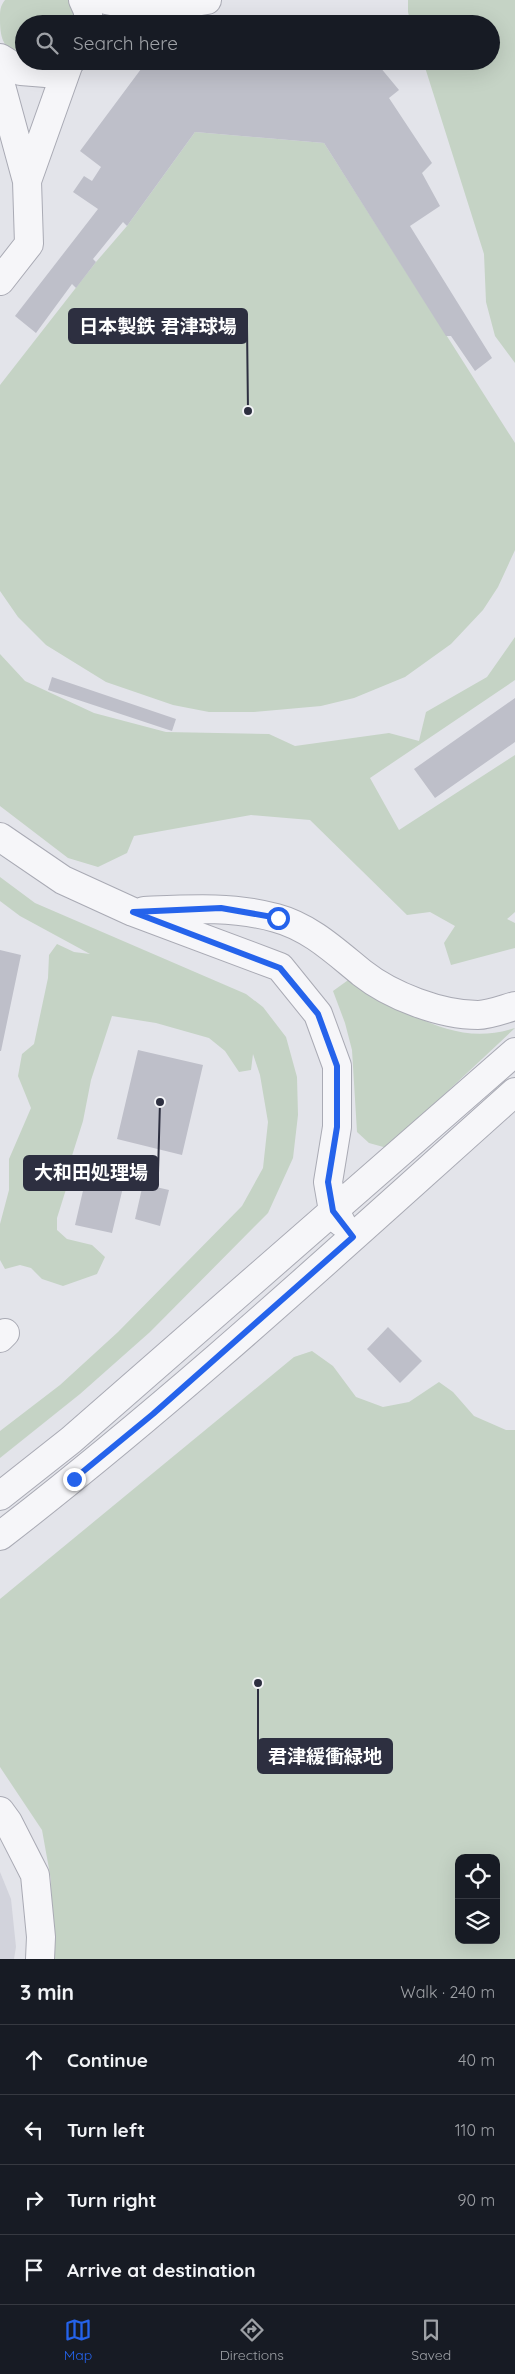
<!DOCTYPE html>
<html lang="en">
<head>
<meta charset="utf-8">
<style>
  :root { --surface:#171b24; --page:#242831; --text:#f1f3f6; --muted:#9ea1a6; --line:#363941; --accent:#2563eb }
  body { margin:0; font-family:Quicksand,"Noto Sans JP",sans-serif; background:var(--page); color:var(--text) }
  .controls { position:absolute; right:15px; bottom:15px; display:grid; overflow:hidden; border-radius:10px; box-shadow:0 5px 20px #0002 }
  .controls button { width:45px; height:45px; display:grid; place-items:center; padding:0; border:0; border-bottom:1px solid var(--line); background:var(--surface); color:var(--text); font:25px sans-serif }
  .stop { position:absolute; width:15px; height:15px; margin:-11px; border:4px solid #2563eb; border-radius:50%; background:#fff }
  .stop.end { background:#2563eb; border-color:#fff; box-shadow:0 1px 5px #0008 }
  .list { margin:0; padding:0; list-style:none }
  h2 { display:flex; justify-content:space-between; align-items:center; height:65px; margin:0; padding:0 20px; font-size:21px }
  h2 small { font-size:16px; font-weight:400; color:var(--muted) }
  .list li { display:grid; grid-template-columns:32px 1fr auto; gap:15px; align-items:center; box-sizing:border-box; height:70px; padding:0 20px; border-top:1px solid var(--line) }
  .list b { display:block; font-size:19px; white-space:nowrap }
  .list em { font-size:16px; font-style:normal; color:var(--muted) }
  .icon { flex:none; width:28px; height:28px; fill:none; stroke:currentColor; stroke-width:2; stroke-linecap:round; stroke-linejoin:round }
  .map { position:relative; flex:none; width:515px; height:1959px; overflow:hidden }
  .search { position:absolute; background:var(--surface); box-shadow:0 5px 20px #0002; left:15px; right:15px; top:15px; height:55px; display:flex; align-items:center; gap:12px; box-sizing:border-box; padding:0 18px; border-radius:28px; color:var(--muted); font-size:19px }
  .sheet { height:345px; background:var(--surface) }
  nav { display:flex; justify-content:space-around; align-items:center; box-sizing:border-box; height:70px; border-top:1px solid var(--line); background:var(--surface); font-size:14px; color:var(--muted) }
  nav a { display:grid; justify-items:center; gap:2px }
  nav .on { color:var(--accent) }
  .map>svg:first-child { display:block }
  .built { fill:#d2d3dc }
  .green { fill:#c5d3c5; fill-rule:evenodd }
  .building { fill:#bebfc9 }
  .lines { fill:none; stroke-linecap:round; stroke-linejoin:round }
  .minor-casing { stroke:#a9aab4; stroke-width:30 }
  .minor { stroke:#f6f6f9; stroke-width:28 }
  .route { stroke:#2563eb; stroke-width:6 }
  .leader { fill:none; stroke:#2d2f40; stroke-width:2 }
  .callout-dot { fill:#2d2f40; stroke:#f3f4f7; stroke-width:2 }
  .callout { fill:#2d2f40; stroke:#2d2f40; stroke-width:2 }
  .callout-label { font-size:19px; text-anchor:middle; font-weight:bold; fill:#fff }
</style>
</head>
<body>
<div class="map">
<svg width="515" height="1959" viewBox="0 0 515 1959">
  <rect width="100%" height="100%" fill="#e3e4ea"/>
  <!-- built -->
  <path class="built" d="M0,1872L11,1899L16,1947L14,1959H0Z"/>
  <!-- green -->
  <path class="green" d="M5,0H69L74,6L77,24H24V60C4,48 0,41 0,19C0,11 0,6 5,0Z
    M408,0H515V363L495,336L486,302L484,254L423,61H491V24H411L408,12Z
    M195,132L324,143L515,443V550L498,587L483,610L451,644L405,677L354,698L321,706L254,712H209L173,705L106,682L46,645L18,617L0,591V385L96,262L127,226Z
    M515,637V680L370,778L399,830L515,755V912L507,919L515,923V948L451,965L444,943L455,926L430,912L407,915L310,820L251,815L134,836L127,853L98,867L68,858L0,806V654L25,681L94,713L166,732L269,734L295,746L389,733L419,741L426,712L487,677Z
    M0,877L35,903L246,994L263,1007L286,1037L297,1077L298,1115L293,1158L268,1213L150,1332L80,1394L0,1458V1431L60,1385L118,1332L242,1206L263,1168L268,1122L260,1075L253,1054L251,1070L239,1072L225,1051L209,1038L156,1023L112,1016L91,1080L83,1121L70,1162L68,1183L57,1218V1230L67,1239L92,1245L105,1257L97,1274L63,1286L42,1279L31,1268L20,1265L5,1269L0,1260V1224L9,1190V1159L31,1108L18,1076L22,1054L34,1044L48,978L49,955L57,944L74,952L90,954L20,916L0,901Z
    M351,978C403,1008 451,1049 515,1028L387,1148L369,1143L357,1132L352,1050L345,1023L333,991Z
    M312,1351L333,1366L356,1397L383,1407L409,1402L439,1382L453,1392L474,1416L506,1430H515V1959H52L51,1880L42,1830L0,1767V1599L294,1357ZM459,1858H496V1940H459Z"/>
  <!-- building -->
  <path class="building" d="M147,61H375L399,90L389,98L432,163L422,173L440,206L410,226L492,358L475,371L451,336H446L324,143L195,132L127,226L123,222L93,259L96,262L76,288L72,284L36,333L15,316L98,209L73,192L84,176L92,181L101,167L80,151Z
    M52,677L176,719L172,731L48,690Z
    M515,698V742L435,798L414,769Z
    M0,950L21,955L1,1051H0Z
    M138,1050L203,1065L182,1155L117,1139Z
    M89,1165L126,1175L112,1233L75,1225Z
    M143,1184L169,1190L160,1226L135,1219Z
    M388,1327L422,1361L400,1383L367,1349Z"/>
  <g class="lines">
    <!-- minor casing -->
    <g class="minor-casing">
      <path id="minor" d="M83,0L88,11V24
        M106,0L153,9L207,0
        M0,58L21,71L46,73L71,61
        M0,82L27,181L29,244L0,281
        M27,181L69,63
        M0,837L63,880L133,912L280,967L318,1014L337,1066V1127L328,1182L333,1211L341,1222
        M144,911C189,909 233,906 276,918C310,927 336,952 362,973C391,996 441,1015 478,1015C489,1015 504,1009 515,1006
        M0,1338L5,1333
        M0,1496L71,1440L515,1052
        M0,1536C179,1398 346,1243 515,1092
        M0,1811L8,1822L35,1875L41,1937L40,1959"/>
    </g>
    <!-- minor -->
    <use href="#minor" class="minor"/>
  </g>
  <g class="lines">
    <!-- route -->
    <path class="route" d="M74,1479L153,1414L353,1237L333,1211L328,1182L337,1127V1066L318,1014L280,968L133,912L221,908L278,918"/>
  </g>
  <!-- callouts -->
  <path class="leader" d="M248 411L247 326M160 1102L158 1173M258 1683L258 1756"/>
  <g class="callout-dot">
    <circle cx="248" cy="411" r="5"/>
    <circle cx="160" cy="1102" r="5"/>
    <circle cx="258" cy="1683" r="5"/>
  </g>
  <g class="callout">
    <rect x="69" y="309" width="178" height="34" rx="5"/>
    <rect x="24" y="1156" width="134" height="34" rx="5"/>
    <rect x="258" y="1739" width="134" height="34" rx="5"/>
  </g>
  <g class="callout-label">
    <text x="158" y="333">日本製鉄 君津球場</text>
    <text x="91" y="1179">大和田処理場</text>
    <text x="325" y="1763">君津緩衝緑地</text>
  </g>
</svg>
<div class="controls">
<button><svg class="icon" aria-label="locate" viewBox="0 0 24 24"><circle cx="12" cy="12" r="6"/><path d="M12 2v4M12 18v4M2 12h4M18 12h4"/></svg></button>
<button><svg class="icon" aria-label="layers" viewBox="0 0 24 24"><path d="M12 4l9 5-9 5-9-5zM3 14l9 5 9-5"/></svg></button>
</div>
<div class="stop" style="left:278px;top:918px"></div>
<div class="stop end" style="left:74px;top:1479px"></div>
<div class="search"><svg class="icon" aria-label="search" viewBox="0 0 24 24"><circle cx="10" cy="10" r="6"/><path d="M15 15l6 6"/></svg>Search here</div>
</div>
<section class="sheet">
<h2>3 min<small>Walk · 240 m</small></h2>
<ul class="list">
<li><svg class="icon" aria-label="ahead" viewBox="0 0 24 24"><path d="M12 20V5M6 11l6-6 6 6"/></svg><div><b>Continue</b></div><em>40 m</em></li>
<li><svg class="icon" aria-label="left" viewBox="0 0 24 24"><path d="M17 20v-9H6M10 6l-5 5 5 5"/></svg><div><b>Turn left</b></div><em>110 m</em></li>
<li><svg class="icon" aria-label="right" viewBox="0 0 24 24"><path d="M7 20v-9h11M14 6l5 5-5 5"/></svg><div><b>Turn right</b></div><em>90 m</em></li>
<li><svg class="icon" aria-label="arrive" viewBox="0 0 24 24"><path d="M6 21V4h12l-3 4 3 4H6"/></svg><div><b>Arrive at destination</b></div></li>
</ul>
</section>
<nav>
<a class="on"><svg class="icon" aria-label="map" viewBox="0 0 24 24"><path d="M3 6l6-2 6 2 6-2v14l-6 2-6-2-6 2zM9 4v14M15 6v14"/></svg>Map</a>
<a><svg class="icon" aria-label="directions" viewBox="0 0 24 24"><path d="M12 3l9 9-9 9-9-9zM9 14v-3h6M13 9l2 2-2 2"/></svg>Directions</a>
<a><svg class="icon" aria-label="saved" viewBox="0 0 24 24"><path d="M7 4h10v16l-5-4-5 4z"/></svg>Saved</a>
</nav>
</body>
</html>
